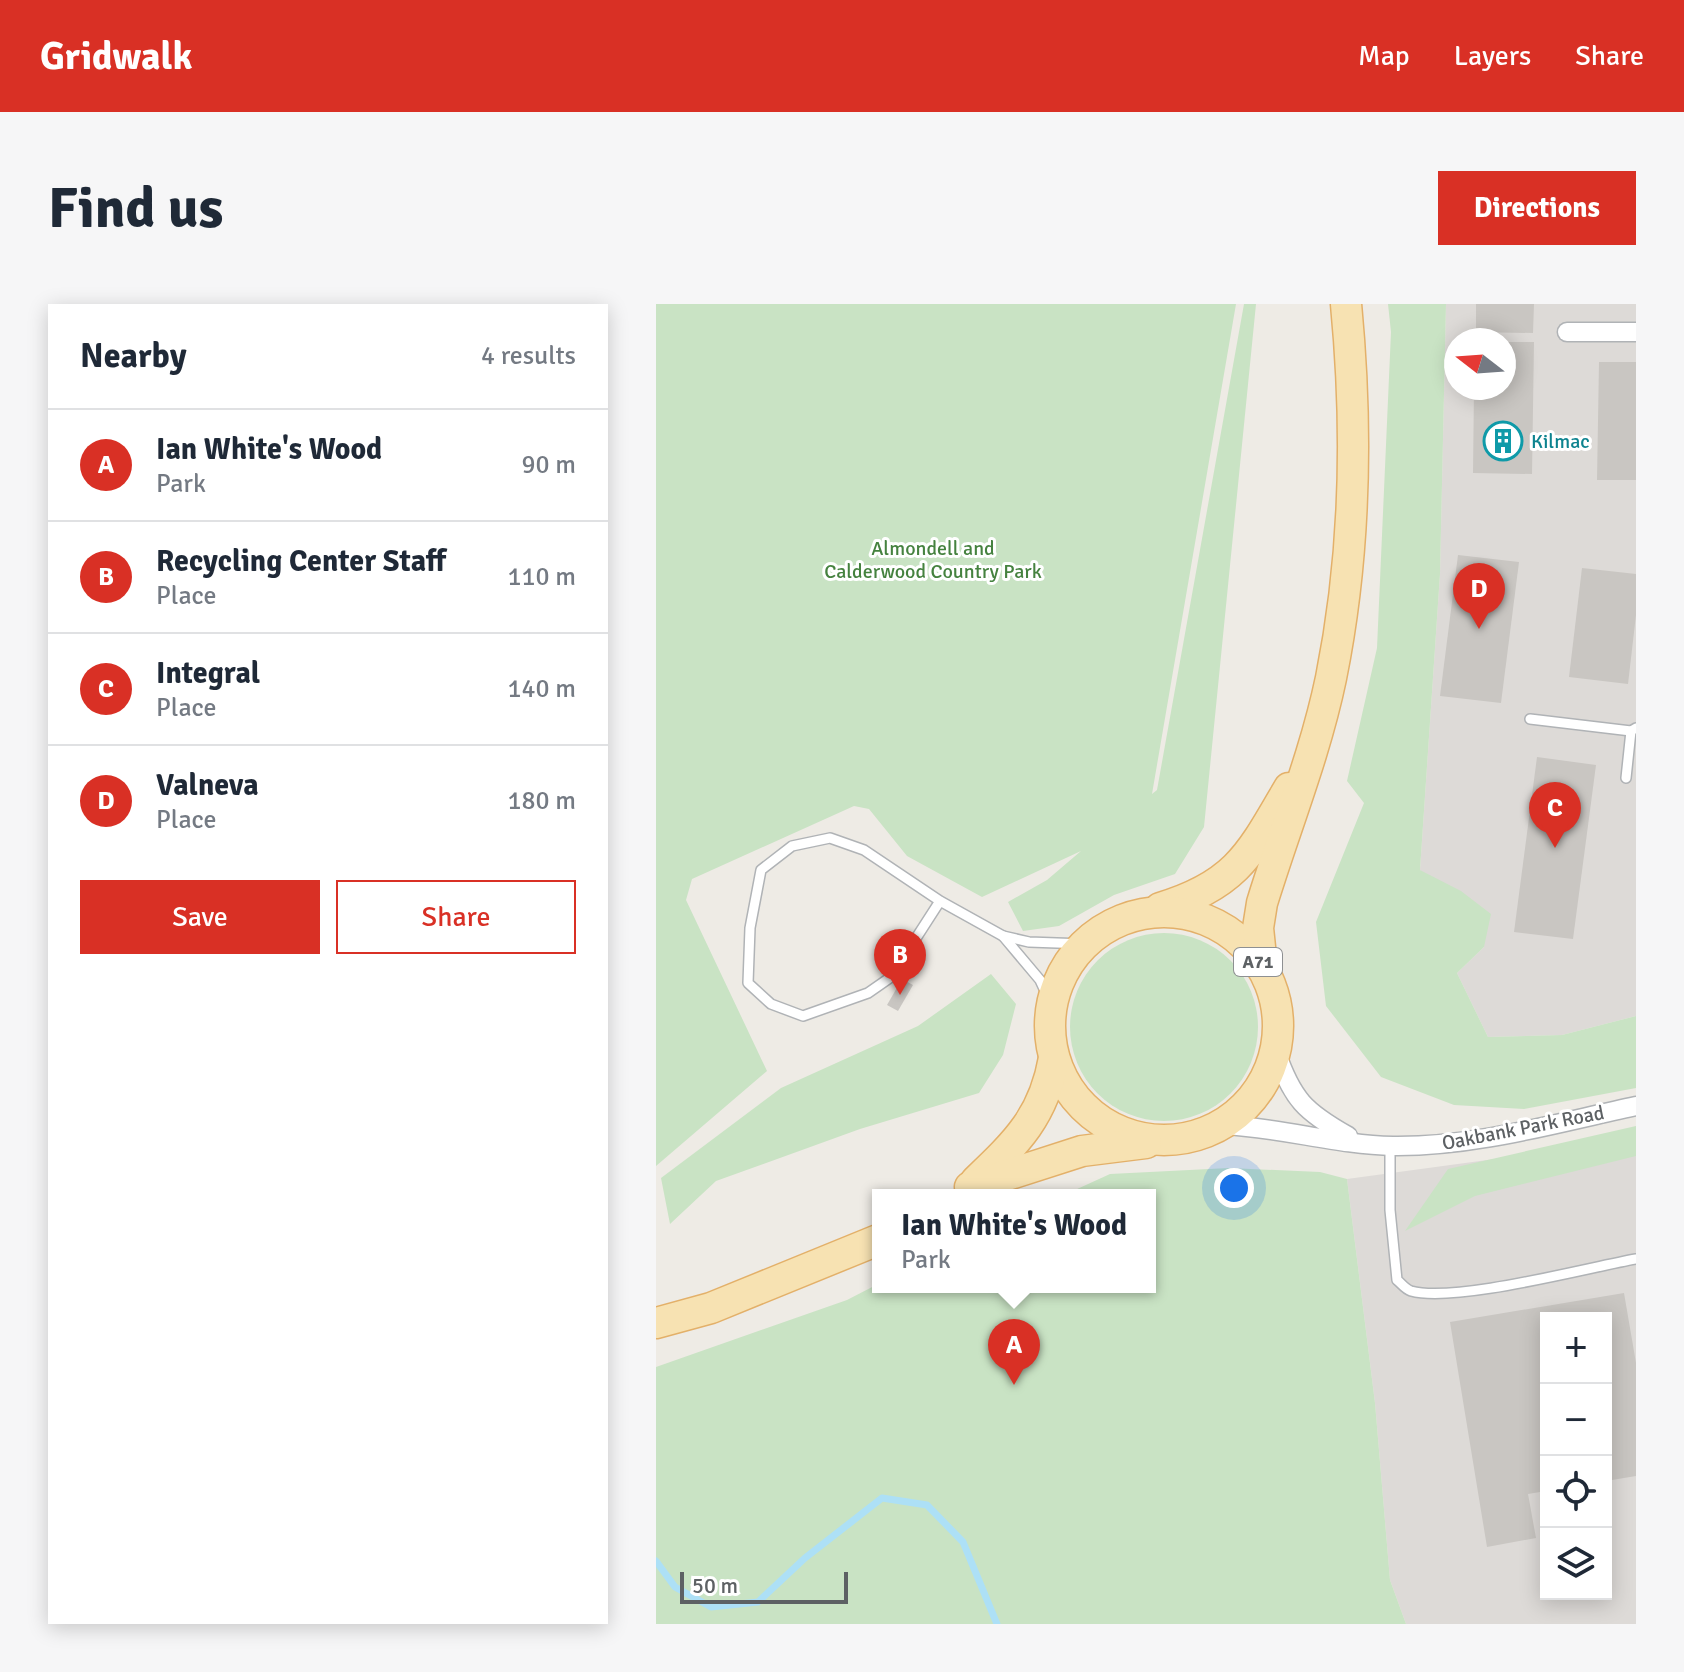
<!DOCTYPE html>
<html lang="en">
<head>
<meta charset="utf-8">
<style>
	:root { --surface:#fff; --page:#f6f6f7; --text:#1f2937; --muted:#747a83; --line:#e0e1e3; --accent:#d93025 }
	body { margin:0; font-family:Signika,sans-serif; background:var(--page); color:var(--text) }
	.controls { position:absolute; right:24px; bottom:24px; display:grid; overflow:hidden; border-radius:0px; box-shadow:0 4px 20px #0003 }
	.controls button { width:72px; height:72px; display:grid; place-items:center; padding:0; border:0; border-bottom:2px solid var(--line); background:var(--surface); color:var(--text); font:40px sans-serif }
	.compass { position:absolute; left:788px; top:24px; width:72px; height:72px; border-radius:50%; background:var(--surface); box-shadow:0 4px 20px #0003; rotate:287deg }
	.scale { position:absolute; left:24px; bottom:20px; width:168px; box-sizing:border-box; padding-left:8px; border:4px solid #5d6164; border-top:0; font-size:22px; line-height:28px; white-space:nowrap; color:#5d6164; -webkit-text-stroke:6px #fff; paint-order:stroke }
	.you { position:absolute; left:578px; top:884px; width:28px; height:28px; margin:-20px; border:6px solid #fff; border-radius:50%; background:#1a73e8; box-shadow:0 0 0 12px #1a73e833 }
	.badge { display:grid; place-items:center; width:52px; height:52px; border-radius:50%; background:var(--accent); color:#fff; font-size:26px; font-weight:700 }
	.pin { position:absolute; translate:-50% -66px; filter:drop-shadow(0 2px 4px #0008) }
	.pin::after { content:''; position:absolute; top:42px; width:28px; height:24px; background:inherit; clip-path:polygon(0 0,100% 0,50% 100%) }
	.popup { position:absolute; left:216px; top:885px; width:284px; height:104px; box-sizing:border-box; display:grid; place-content:center; border-radius:0px; background:var(--surface); filter:drop-shadow(0 2px 6px #0005); font-size:26px; white-space:nowrap; color:var(--muted) }
	.popup b { font-size:30px; color:var(--text) }
	.popup::after { content:''; position:absolute; left:50%; top:100%; margin-left:-16px; border:16px solid transparent; border-top-color:var(--surface) }
	.list { margin:0; padding:0; list-style:none }
	h2 { display:flex; justify-content:space-between; align-items:center; height:104px; margin:0; padding:0 32px; font-size:34px }
	h2 small { font-size:26px; font-weight:400; color:var(--muted) }
	.list li { display:grid; grid-template-columns:52px 1fr auto; gap:24px; align-items:center; box-sizing:border-box; height:112px; padding:0 32px; border-top:2px solid var(--line) }
	.list b { display:block; font-size:30px; white-space:nowrap }
	.list p { margin:0; font-size:26px; white-space:nowrap; color:var(--muted) }
	.list em { font-size:26px; font-style:normal; color:var(--muted) }
	.actions { display:flex; gap:16px; padding:24px 32px }
	.actions a { flex:1; padding:18px 0; border:2px solid var(--accent); border-radius:0px; text-align:center; font-size:28px; color:var(--accent) }
	.actions .main { background:var(--accent); color:#fff }
	.icon { flex:none; width:44px; height:44px; fill:none; stroke:currentColor; stroke-width:2; stroke-linecap:round; stroke-linejoin:round }
	.map { position:relative; flex:none; width:980px; height:1320px; overflow:hidden; border-radius:0px }
	header { display:flex; align-items:center; gap:48px; box-sizing:border-box; height:112px; padding:0 40px; background:var(--accent); color:#fff }
	header strong { font-size:38px }
	nav { display:flex; gap:44px; margin-inline-start:auto; font-size:28px }
	.intro { display:flex; align-items:center; justify-content:space-between; box-sizing:border-box; height:192px; padding:0 48px }
	h1 { margin:0; font-size:56px }
	.button { padding:20px 36px; border-radius:0px; background:var(--accent); color:#fff; font-size:28px; font-weight:700 }
	main { display:flex; gap:48px; padding:0 48px }
	aside { flex:1; background:var(--surface); border-radius:0px; box-shadow:0 4px 20px #0003 }
	.map>svg:first-child { display:block }
	.industrial { fill:#dddad7; fill-rule:evenodd }
	.green { fill:#c9e3c4 }
	.lines { fill:none; stroke-linecap:round; stroke-linejoin:round }
	.stream { stroke:#ade0f6; stroke-width:7 }
	.building { fill:#c9c6c2 }
	.lane-casing { stroke:#b0b3b6; stroke-width:12 }
	.street-casing { stroke:#b0b3b6; stroke-width:21 }
	.primary-casing { stroke:#e3b069; stroke-width:33 }
	.lane { stroke:#fff; stroke-width:9 }
	.street { stroke:#fff; stroke-width:18 }
	.primary { stroke:#f7e2b2; stroke-width:30 }
	.labels { text-anchor:middle; dominant-baseline:central; stroke-width:6; stroke-linejoin:round; paint-order:stroke }
	.shield { fill:#fff; stroke:#8e9092; stroke-width:2 }
	.shield-label { font-size:18px; font-weight:bold; fill:#5d6164 }
	.culture-label { font-size:20px; fill:#0d838f; stroke:#fff; text-anchor:start }
	.park-label { font-size:20px; fill:#45823f; stroke:#fff }
	.street-label { font-size:20px; fill:#5d6164; stroke:#fff }
</style>
</head>
<body>
<header>
<strong>Gridwalk</strong>
<nav><a>Map</a><a>Layers</a><a>Share</a></nav>
</header>
<div class="intro"><h1>Find us</h1><a class="button">Directions</a></div>
<main>
<aside>
<h2>Nearby<small>4 results</small></h2>
<ul class="list">
<li><span class="badge">A</span><div><b>Ian White's Wood</b><p>Park</p></div><em>90 m</em></li>
<li><span class="badge">B</span><div><b>Recycling Center Staff</b><p>Place</p></div><em>110 m</em></li>
<li><span class="badge">C</span><div><b>Integral</b><p>Place</p></div><em>140 m</em></li>
<li><span class="badge">D</span><div><b>Valneva</b><p>Place</p></div><em>180 m</em></li>
</ul>
<div class="actions"><a class="main">Save</a><a>Share</a></div>
</aside>
<div class="map">
<svg width="980" height="1320" viewBox="0 0 980 1320">
	<rect width="100%" height="100%" fill="#eeebe5"/>
	<g class="industrial">
		<path d="M790 0H980V712L906 731 832 733 801 669 828 643 764 566 784 270ZM800 36H848V84H800Z"/>
		<path d="M980 836V1320H750L734 1276 719 1099 691 875ZM890 1014H950V1290H890Z"/>
	</g>
	<g class="green">
		<path d="M0 0H580L496 490 501 486 588 0H600L548 523 519 570 458 591 403 622 367 627 352 598 391 576 425 547 326 593 251 552 213 505 198 502 36 575 30 596 111 767 0 862Z"/>
		<path d="M732 0H790L784 270 764 566 805 587 835 610 828 643 801 669 832 733 906 731 980 712V784L868 805 798 801 725 773 670 702 660 618 708 499 691 477 721 344 735 28Z"/>
		<circle cx="508" cy="723" r="94"/>
		<path d="M335 670 360 700 347 751 323 789 204 825 60 877 14 920 5 874 125 784 262 722Z"/>
		<path d="M980 822V852L819 892 749 927 792 865Z"/>
		<path d="M573 864 664 868 691 875 719 1099 734 1276 750 1320H0V1063L191 996 222 980V983H494V891H408L454 870Z"/>
	</g>
	<g class="lines">
		<path class="stream" d="M0 1257 19 1283 55 1303 102 1298 149 1254 226 1194 271 1201 307 1238 341 1320"/>
	</g>
	<g class="building">
		<path d="M820 0H878L877 29 820 28Z"/>
		<path d="M848 38H878L876 170 817 169 818 84H848Z"/>
		<path d="M943 58H980V176H941Z"/>
		<path d="M802 251 863 258 845 399 784 392Z"/>
		<path d="M926 264 980 270V311L972 380 913 373Z"/>
		<path d="M881 453 940 461 917 635 858 628Z"/>
		<path d="M246 675 257 681 242 707 231 701Z"/>
		<path d="M968 989 980 1059V1172L950 1177V1014H890V1187L872 1190 880 1234 831 1243 794 1018Z"/>
	</g>
	<g class="lines">
		<g class="lane-casing">
			<g id="lane">
				<path d="M874 415 975 427"/>
				<path d="M970 474 975 427 980 424"/>
				<path d="M284 597 235 673 212 689 147 712 115 700 92 679 94 624 105 566 136 542 174 534 208 546 284 597 347 632 384 676 396 702"/>
				<path d="M347 632 373 638 429 640"/>
				<path d="M734 842V906L741 976C746 980 749 985 755 987 799 999 930 964 980 955"/>
			</g>
		</g>
		<g class="street-casing">
			<g id="street">
				<path d="M911 28H980"/>
				<path d="M620 748C636 795 649 808 692 832"/>
				<path d="M566 821C624 823 680 841 737 842 819 843 900 819 980 802"/>
			</g>
		</g>
		<g class="primary-casing">
			<g id="primary">
				<path d="M504 604C581 581 595 549 633 484"/>
				<circle cx="508" cy="722" r="114"/>
				<path d="M606 662 602 624 606 599C629 524 659 451 675 374 700 250 702 125 690 0"/>
				<path d="M320 877C361 838 388 812 398 754"/>
				<path d="M314 883 426 847 490 839"/>
				<path d="M0 1019 55 1004 222 936"/>
			</g>
		</g>
		<use href="#lane" class="lane"/>
		<use href="#street" class="street"/>
		<use href="#primary" class="primary"/>
	</g>
	<defs>
		<g id="building-ring" transform="scale(2)"><circle r="9.5" fill="#fff" stroke="#0f9aa8" stroke-width="1.5"/><path d="M-4-6H4V6H1V3H-1V6H-4ZM-2.5-4.3h1.7v1.8h-1.7ZM.8-4.3h1.7v1.8H.8ZM-2.5-1h1.7V.8h-1.7ZM.8-1h1.7V.8H.8Z" fill="#0f9aa8"/></g>
	</defs>
	<g fill-rule="evenodd">
		<use href="#building-ring" x="847" y="137"/>
	</g>
	<g class="labels">
		<rect class="shield" x="578" y="644" width="48" height="28" rx="6"/>
		<g class="shield-label">
			<text x="602" y="658">A71</text>
		</g>
		<g class="culture-label">
			<text x="875" y="137">Kilmac</text>
		</g>
		<g class="park-label">
			<text x="277" y="244">Almondell and<tspan x="277" dy="23">Calderwood Country Park</tspan></text>
		</g>
		<g class="street-label">
			<text transform="translate(867 824) rotate(-11)">Oakbank Park Road</text>
		</g>
	</g>
</svg>
<div class="controls">
<button>+</button>
<button>−</button>
<button><svg class="icon" aria-label="locate" viewBox="0 0 24 24"><circle cx="12" cy="12" r="6"/><path d="M12 2v4M12 18v4M2 12h4M18 12h4"/></svg></button>
<button><svg class="icon" aria-label="layers" viewBox="0 0 24 24"><path d="M12 4l9 5-9 5-9-5zM3 14l9 5 9-5"/></svg></button>
</div>
<svg class="compass" viewBox="-18 -18 36 36"><path d="M0-13l5 13h-10z" fill="#e53935"/><path d="M0 13l5-13h-10z" fill="#747a83"/></svg>
<div class="scale">50 m</div>
<div class="you"></div>
<div class="pin badge" style="left:358px;top:1081px">A</div>
<div class="popup"><b>Ian White's Wood</b>Park</div>
<div class="pin badge" style="left:244px;top:691px">B</div>
<div class="pin badge" style="left:899px;top:544px">C</div>
<div class="pin badge" style="left:823px;top:325px">D</div>
</div>
</main>
</body>
</html>
